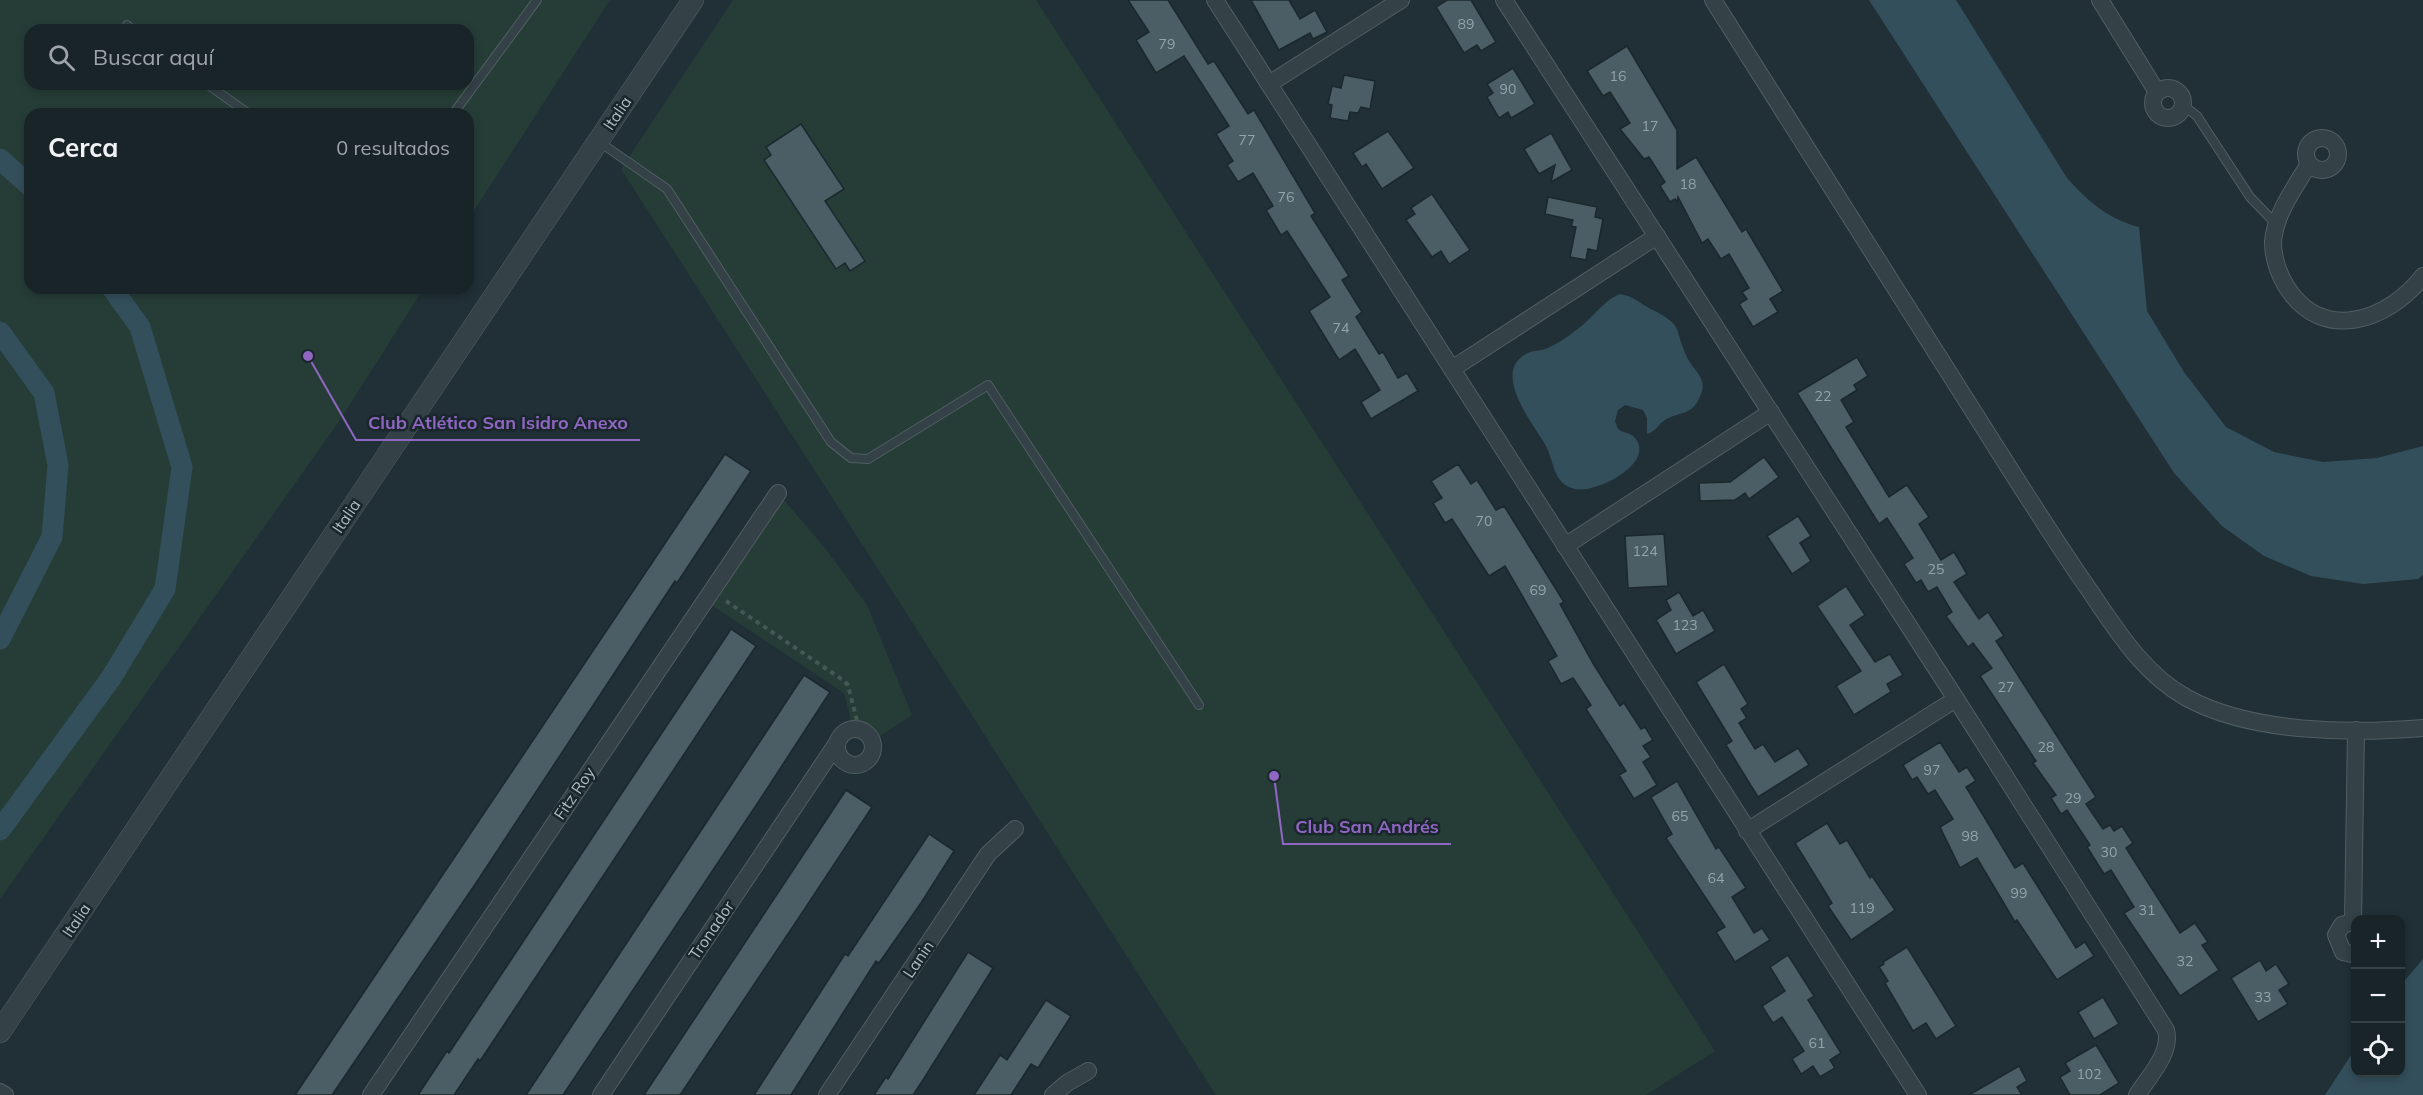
<!DOCTYPE html>
<html lang="es">
<head>
<meta charset="utf-8">
<style>
	:root { --surface:#182428; --page:#253034; --text:#f1f3f6; --muted:#9fa4a8; --line:#364145 }
	body { margin:0; font-family:Mulish,sans-serif; background:var(--page); color:var(--text) }
	.controls { position:absolute; right:18px; bottom:18px; display:grid; overflow:hidden; border-radius:12px; box-shadow:0 3px 9px #0003 }
	.controls button { width:54px; height:54px; display:grid; place-items:center; padding:0; border:0; border-bottom:2px solid var(--line); background:var(--surface); color:var(--text); font:30px sans-serif }
	.list { margin:0; padding:0; list-style:none }
	h2 { display:flex; justify-content:space-between; align-items:center; height:78px; margin:0; padding:0 24px; font-size:26px }
	h2 small { font-size:20px; font-weight:400; color:var(--muted) }
	.icon { flex:none; width:33px; height:33px; fill:none; stroke:currentColor; stroke-width:2; stroke-linecap:round; stroke-linejoin:round }
	.map { position:relative; flex:none; width:2423px; height:1095px; overflow:hidden }
	.search { position:absolute; background:var(--surface); box-shadow:0 3px 9px #0003; left:24px; top:24px; width:450px; height:66px; display:flex; align-items:center; gap:15px; box-sizing:border-box; padding:0 21px; border-radius:18px; color:var(--muted); font-size:22px }
	.panel { position:absolute; background:var(--surface); box-shadow:0 3px 9px #0003; left:24px; top:108px; width:450px; height:186px; border-radius:18px }
	.map>svg:first-child { display:block }
	.green { fill:#263d37; fill-rule:evenodd }
	.water { fill:#334f5b }
	.lines { fill:none; stroke-linecap:round; stroke-linejoin:round }
	.canal { stroke:#334f5b; stroke-width:21 }
	.building { fill:#4b5d65; stroke:#1b282d; stroke-width:1.5 }
	.service-casing { stroke:#515f64; stroke-width:10 }
	.minor-casing { stroke:#515f64; stroke-width:18 }
	.tertiary-casing { stroke:#515f64; stroke-width:22 }
	.path { stroke:#445955; stroke-width:4; stroke-dasharray:4.5 4.5; stroke-linecap:butt }
	.service { stroke:#344147; stroke-width:8 }
	.minor { stroke:#344147; stroke-width:16 }
	.tertiary { stroke:#344147; stroke-width:21 }
	.labels { text-anchor:middle; dominant-baseline:central; stroke-width:5; stroke-linejoin:round; paint-order:stroke }
	.number-label { font-size:14px; fill:#95a4ac }
	.street-label { font-size:16px; fill:#aebcc3; stroke:#19262b }
	.leader { fill:none; stroke:#8f66c1; stroke-width:2 }
	.callout-dot { fill:#8f66c1; stroke:#19262b; stroke-width:2 }
	.callout-label { font-size:18px; text-anchor:middle; font-weight:bold; fill:#8f66c1; stroke:#19262b; stroke-width:5; stroke-linejoin:round; paint-order:stroke }
</style>
</head>
<body>
<div class="map">
<svg width="2423" height="1095" viewBox="0 0 2423 1095">
	<rect width="100%" height="100%" fill="#203036"/>
	<g class="green">
		<path d="M0 0H610L468 220V114H30V288H424L338 423 0 899ZM30 30H468V84H30Z"/>
		<path d="M733 0H1036L1715 1051 1646 1095H1216L621 169Z"/>
		<path d="M778 493 825 548 867 605 912 715 872 741 865 732 853 729 844 693 704 600Z"/>
	</g>
	<g class="water">
		<path d="M1869 0H1956L2067 178C2089 202 2108 219 2139 227L2147 311 2184 372 2226 427 2274 452 2323 462 2377 458 2423 446V575L2418 579 2363 584 2311 576 2264 556 2222 526 2174 473Z"/>
		<path d="M1620 294C1633 296 1638 302 1649 308 1686 327 1672 325 1688 359 1693 369 1706 378 1702 391 1694 417 1682 410 1665 420 1658 424 1656 432 1647 434V418L1643 410 1625 405 1618 410 1615 421 1618 429C1623 433 1631 433 1634 437 1658 462 1596 494 1575 489 1552 483 1555 463 1546 446 1534 425 1491 373 1526 354 1532 350 1541 351 1548 348 1557 344 1567 337 1575 331 1592 320 1602 301 1620 294Z"/>
		<path d="M2423 959V1095H2325L2355 1049 2356 1072H2400L2401 985Z"/>
	</g>
	<g class="lines">
		<g class="canal">
			<path d="M0 159 30 186"/>
			<path d="M0 332 44 393 58 465 52 537 0 639"/>
			<path d="M0 830 111 678 165 589 182 467 140 327 112 288"/>
		</g>
	</g>
	<g class="building">
		<path d="M1128 0H1168L1208 64 1214 61 1248 114 1254 110 1315 213 1311 216 1349 276 1342 280 1362 312 1356 317 1379 354 1383 352 1398 378 1407 373 1418 391 1371 419 1361 402 1380 390 1355 349 1339 360 1309 311 1330 297 1287 231 1281 235 1266 210 1273 206 1253 173 1238 182 1227 165 1233 161 1216 134 1229 126 1184 56 1156 73 1136 40 1149 32Z"/>
		<path d="M1251 0H1289L1300 19 1315 10 1327 32 1313 39 1310 33 1279 50Z"/>
		<path d="M1447 0H1471L1496 42 1481 51 1477 45 1464 53 1436 7Z"/>
		<path d="M1627 46 1677 130V169L1696 157 1742 232 1746 229 1783 291 1770 299 1778 312 1753 327 1739 304 1747 299 1742 292 1749 288 1729 254 1721 259 1708 239 1702 243 1678 197 1677 202 1675 199 1670 202 1660 186 1665 182 1649 157 1644 159 1620 129 1630 123 1610 92 1603 96 1587 71Z"/>
		<path d="M1513 68 1535 104 1511 118 1508 112 1499 118 1487 97 1493 93 1487 84Z"/>
		<path d="M1344 75 1375 81 1370 109 1361 107 1358 113 1350 112 1348 121 1330 118 1332 105 1328 104 1332 86 1341 88Z"/>
		<path d="M801 124 844 189 825 201 865 261 850 271 845 263 836 269 764 160 771 155 766 147Z"/>
		<path d="M1388 131 1414 168 1382 189 1366 164 1362 167 1353 153Z"/>
		<path d="M1551 133 1572 170 1551 182 1555 165 1539 174 1524 149Z"/>
		<path d="M1432 194 1470 250 1449 264 1441 251 1432 257 1406 220 1415 214 1411 208Z"/>
		<path d="M1548 197 1597 207 1595 217 1603 219 1597 251 1588 249 1586 260 1570 257 1576 227 1571 226 1573 220 1545 214Z"/>
		<path d="M1857 357 1868 376 1854 385 1857 390 1841 400 1854 422 1846 427 1889 497 1907 485 1929 517 1919 524 1941 560 1954 552 1967 574 1954 582 1979 619 1988 612 2004 636 1996 641 2096 797 2086 804 2103 829 2110 825 2114 831 2122 826 2133 843 2126 848 2180 933 2195 923 2208 942 2202 945 2219 970 2180 996 2124 913 2134 907 2111 870 2104 874 2087 847 2090 845 2067 810 2061 814 2051 798 2056 795 2033 763 2036 761 1980 676 1992 668 1973 643 1968 647 1946 616 1952 612 1937 587 1928 592 1921 580 1916 583 1904 564 1913 558 1887 518 1879 524 1797 393Z"/>
		<path d="M725 454 751 471 677 583 675 581 478 880 332 1095H295Z"/>
		<path d="M1764 457 1779 477 1749 499 1745 493 1735 500 1700 501 1699 483 1730 482Z"/>
		<path d="M1458 464 1471 484 1477 480 1496 510 1504 506 1564 602 1560 604 1594 665 1620 706 1624 703 1641 729 1645 727 1653 740 1643 746 1651 757 1643 762 1657 785 1634 799 1619 775 1626 771 1586 709 1591 705 1573 678 1561 684 1548 661 1557 656 1505 566 1489 576 1452 519 1445 523 1433 503 1442 498 1431 481Z"/>
		<path d="M1798 516 1811 536 1800 543 1811 561 1792 574 1767 536Z"/>
		<path d="M1664 534 1668 586 1628 588 1625 536Z"/>
		<path d="M1846 586 1865 615 1850 625 1875 662 1890 654 1903 675 1887 684 1891 692 1854 715 1836 686 1861 671 1817 606Z"/>
		<path d="M1679 592 1693 616 1703 610 1715 631 1676 654 1656 620 1671 610 1666 600Z"/>
		<path d="M731 629 756 646 480 1061 478 1059 454 1095H418L447 1051 449 1053Z"/>
		<path d="M1724 664 1748 704 1741 709 1747 718 1739 723 1755 749 1763 744 1775 762 1798 748 1809 765 1758 797 1726 745 1732 741 1696 682Z"/>
		<path d="M804 675 830 692 757 804 563 1095H526Z"/>
		<path d="M1940 742 1959 772 1967 767 1976 781 1966 787 2015 868 2023 863 2076 948 2085 942 2094 956 2057 980 2017 920 2015 922 1977 858 1960 868 1940 827 1953 819 1935 790 1928 794 1917 777 1912 780 1903 765Z"/>
		<path d="M1677 781 1716 849 1719 847 1746 888 1732 897 1754 933 1762 928 1770 940 1735 962 1716 932 1725 927 1666 838 1672 834 1651 797Z"/>
		<path d="M846 790 872 807 798 919 680 1095H644Z"/>
		<path d="M1827 823 1840 844 1847 840 1870 878 1872 876 1895 910 1851 940 1828 906 1832 903 1795 843Z"/>
		<path d="M929 834 954 851 921 903 879 963 876 961 791 1095H754L845 954 848 956Z"/>
		<path d="M1907 947 1956 1026 1936 1039 1926 1023 1913 1031 1885 983 1888 981 1879 967 1884 964 1883 962Z"/>
		<path d="M968 952 993 968 923 1080 913 1095H874L886 1077 888 1079Z"/>
		<path d="M1788 955 1814 996 1808 1000 1841 1053 1830 1060 1835 1068 1820 1077 1813 1066 1801 1074 1792 1059 1804 1051 1782 1017 1773 1023 1762 1006 1785 991 1770 967Z"/>
		<path d="M2260 960 2266 971 2276 964 2289 984 2279 990 2288 1004 2258 1022 2231 978Z"/>
		<path d="M2103 997 2119 1024 2094 1039 2078 1012Z"/>
		<path d="M1046 1000 1071 1016 1038 1068 1031 1064 1011 1095H974L1000 1055 1007 1060Z"/>
		<path d="M2096 1045 2119 1083 2100 1095H2070L2060 1077 2070 1071 2065 1063Z"/>
		<path d="M2019 1066 2027 1081 2017 1087 2022 1095H1969Z"/>
	</g>
	<g class="lines">
		<g class="service-casing">
			<g id="service">
				<path d="M127 25 133 30"/>
				<path d="M207 84 249 114"/>
				<path d="M2183 105 2197 116 2250 197 2276 224"/>
				<path d="M453 114 537 0"/>
				<path d="M598 141 667 189 831 442 851 458 868 459 988 385 1199 705"/>
			</g>
		</g>
		<g class="minor-casing">
			<g id="minor">
				<path d="M1215 0 1918 1095"/>
				<path d="M1504 0 1956 699 2166 1030C2172 1053 2149 1076 2137 1095"/>
				<path d="M1713 0C1803 142 1892 283 1982 425 2015 477 2048 530 2083 581 2113 624 2140 672 2187 698 2251 733 2351 734 2423 728"/>
				<path d="M2100 0 2157 92"/>
				<path d="M1269 84 1401 0"/>
				<circle cx="2168" cy="103" r="15"/>
				<circle cx="2322" cy="154" r="16"/>
				<path d="M2309 164C2295 187 2275 214 2273 242 2273 257 2279 274 2286 286 2322 344 2388 321 2423 276"/>
				<path d="M1452 369 1657 236"/>
				<path d="M1565 546 1771 412"/>
				<circle cx="855" cy="747" r="18"/>
				<path d="M1747 831 1956 699"/>
				<path d="M2353 921 2356 730"/>
				<path d="M2356 921 2342 925 2336 935 2343 952 2356 955"/>
				<path d="M0 1092 5 1095"/>
				<path d="M371 1095 778 493"/>
				<path d="M601 1095 837 743"/>
				<path d="M827 1095 988 854 1015 829"/>
				<path d="M1053 1095 1067 1083 1088 1071"/>
			</g>
		</g>
		<g class="tertiary-casing">
			<path id="tertiary" d="M0 1032 693 0"/>
		</g>
		<path class="path" d="M726 601 843 680 848 685 859 729"/>
		<use href="#service" class="service"/>
		<use href="#minor" class="minor"/>
		<use href="#tertiary" class="tertiary"/>
	</g>
	<g class="labels">
		<g class="number-label">
			<text x="1466" y="24">89</text>
			<text x="1167" y="44">79</text>
			<text x="1618" y="76">16</text>
			<text x="1508" y="89">90</text>
			<text x="1650" y="126">17</text>
			<text x="1247" y="140">77</text>
			<text x="1688" y="184">18</text>
			<text x="1286" y="197">76</text>
			<text x="1341" y="328">74</text>
			<text x="1823" y="396">22</text>
			<text x="1484" y="521">70</text>
			<text x="1645" y="551">124</text>
			<text x="1936" y="569">25</text>
			<text x="1538" y="590">69</text>
			<text x="1685" y="625">123</text>
			<text x="2006" y="687">27</text>
			<text x="2046" y="747">28</text>
			<text x="1932" y="770">97</text>
			<text x="2073" y="798">29</text>
			<text x="1680" y="816">65</text>
			<text x="1970" y="836">98</text>
			<text x="2109" y="852">30</text>
			<text x="1716" y="878">64</text>
			<text x="2019" y="893">99</text>
			<text x="1862" y="908">119</text>
			<text x="2147" y="910">31</text>
			<text x="2185" y="961">32</text>
			<text x="2263" y="997">33</text>
			<text x="1817" y="1043">61</text>
			<text x="2089" y="1074">102</text>
		</g>
		<g class="street-label">
			<text transform="translate(617 113) rotate(-56)">Italia</text>
			<text transform="translate(346 516) rotate(-56)">Italia</text>
			<text transform="translate(574 793) rotate(-56)">Fitz Roy</text>
			<text transform="translate(76 920) rotate(-56)">Italia</text>
			<text transform="translate(711 930) rotate(-56)">Tronador</text>
			<text transform="translate(918 959) rotate(-56)">Lanin</text>
		</g>
	</g>
	<path class="leader" d="M308 356L356 440H640M1274 776L1283 844H1451"/>
	<g class="callout-dot">
		<circle cx="308" cy="356" r="6"/>
		<circle cx="1274" cy="776" r="6"/>
	</g>
	<g class="callout-label">
		<text x="498" y="429">Club Atlético San Isidro Anexo</text>
		<text x="1367" y="833">Club San Andrés</text>
	</g>
</svg>
<div class="controls">
<button>+</button>
<button>−</button>
<button><svg class="icon" aria-label="locate" viewBox="0 0 24 24"><circle cx="12" cy="12" r="6"/><path d="M12 2v4M12 18v4M2 12h4M18 12h4"/></svg></button>
</div>
<div class="search"><svg class="icon" aria-label="search" viewBox="0 0 24 24"><circle cx="10" cy="10" r="6"/><path d="M15 15l6 6"/></svg>Buscar aquí</div>
<section class="panel">
<h2>Cerca<small>0 resultados</small></h2>
<ul class="list">
</ul>
</section>
</div>
</body>
</html>
